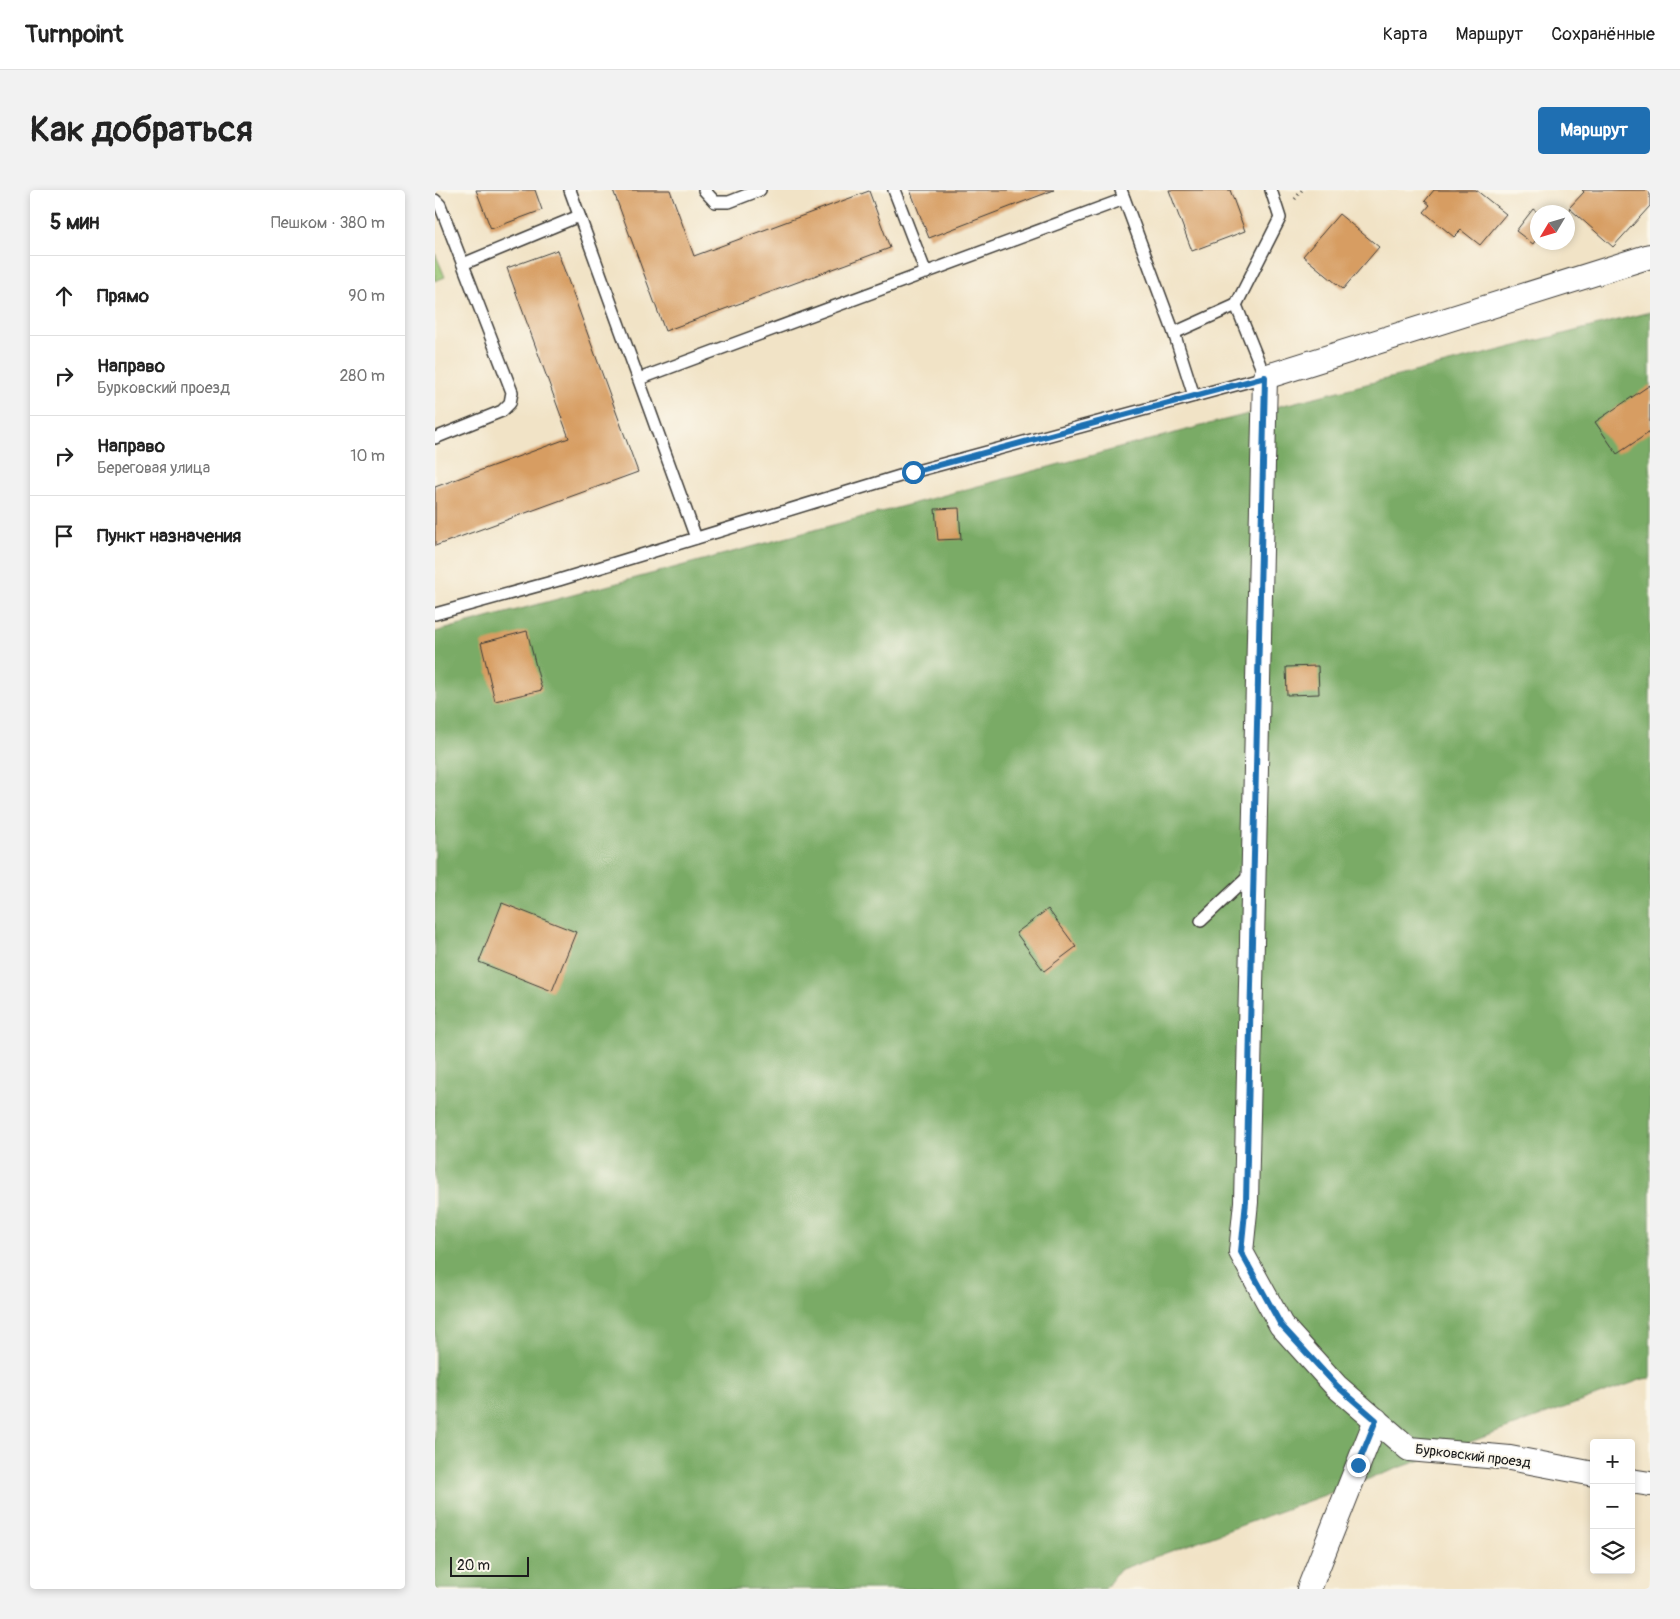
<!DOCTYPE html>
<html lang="ru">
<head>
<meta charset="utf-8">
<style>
	:root { --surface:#fff; --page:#f2f2f2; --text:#222; --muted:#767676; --line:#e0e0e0; --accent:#1f6fb2 }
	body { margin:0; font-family:Pangolin,sans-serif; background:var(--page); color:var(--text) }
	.controls { position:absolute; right:15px; bottom:15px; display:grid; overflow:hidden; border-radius:5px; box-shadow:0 2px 8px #0003 }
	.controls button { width:45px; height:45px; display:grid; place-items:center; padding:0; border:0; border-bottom:1px solid var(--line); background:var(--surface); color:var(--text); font:25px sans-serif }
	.compass { position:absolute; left:1095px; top:15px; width:45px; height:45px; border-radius:50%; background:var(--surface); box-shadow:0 2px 8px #0003; rotate:232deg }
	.scale { position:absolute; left:15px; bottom:12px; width:79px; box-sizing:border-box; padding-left:5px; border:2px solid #1c1c1c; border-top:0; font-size:14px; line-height:18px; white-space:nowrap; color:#1c1c1c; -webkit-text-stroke:4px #fbf7ec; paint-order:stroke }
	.stop { position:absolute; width:15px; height:15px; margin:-11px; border:4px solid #1f6fb2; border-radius:50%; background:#fff }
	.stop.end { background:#1f6fb2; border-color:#fff; box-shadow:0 1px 5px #0008 }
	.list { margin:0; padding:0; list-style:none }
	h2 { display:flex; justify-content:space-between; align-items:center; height:65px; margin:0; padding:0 20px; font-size:21px }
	h2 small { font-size:16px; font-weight:400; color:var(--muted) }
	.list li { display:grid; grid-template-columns:32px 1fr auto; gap:15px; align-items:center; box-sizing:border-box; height:80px; padding:0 20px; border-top:1px solid var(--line) }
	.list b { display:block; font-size:19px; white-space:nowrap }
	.list p { margin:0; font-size:16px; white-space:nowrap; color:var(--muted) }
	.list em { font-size:16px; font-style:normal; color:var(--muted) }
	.icon { flex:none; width:28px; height:28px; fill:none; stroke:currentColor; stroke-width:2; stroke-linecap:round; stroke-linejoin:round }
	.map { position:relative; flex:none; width:1215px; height:1399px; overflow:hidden; border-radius:5px }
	header { display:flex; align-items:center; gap:30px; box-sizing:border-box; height:70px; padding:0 25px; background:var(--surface); border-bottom:1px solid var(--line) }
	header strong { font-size:24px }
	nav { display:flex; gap:28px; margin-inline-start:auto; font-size:18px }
	.intro { display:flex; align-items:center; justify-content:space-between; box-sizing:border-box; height:120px; padding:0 30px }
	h1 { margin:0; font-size:35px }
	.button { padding:12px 22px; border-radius:5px; background:var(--accent); color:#fff; font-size:18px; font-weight:700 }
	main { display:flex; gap:30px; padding:0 30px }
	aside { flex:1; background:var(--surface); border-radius:5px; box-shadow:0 2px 8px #0003 }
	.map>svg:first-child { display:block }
	.green { fill:#99c674; stroke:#5a7148 }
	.forest { fill:#7aab66; stroke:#4b6441 }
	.building { fill:#d79d62 }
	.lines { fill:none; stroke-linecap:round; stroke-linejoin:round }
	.lane-casing { stroke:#3c3a36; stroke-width:14 }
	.street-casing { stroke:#3c3a36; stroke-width:26 }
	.path { stroke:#3c3a36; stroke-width:3; stroke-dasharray:1 4; stroke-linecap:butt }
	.lane { stroke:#fff; stroke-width:11 }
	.street { stroke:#fff; stroke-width:24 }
	.route { stroke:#1f6fb2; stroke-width:6 }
	.labels { text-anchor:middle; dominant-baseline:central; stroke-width:4; stroke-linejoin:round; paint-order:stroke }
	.street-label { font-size:14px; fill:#1c1c1c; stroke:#fbf7ec }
</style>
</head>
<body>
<header>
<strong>Turnpoint</strong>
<nav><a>Карта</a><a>Маршрут</a><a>Сохранённые</a></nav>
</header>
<div class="intro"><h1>Как добраться</h1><a class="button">Маршрут</a></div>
<main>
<aside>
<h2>5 мин<small>Пешком · 380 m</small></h2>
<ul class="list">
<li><svg class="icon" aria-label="ahead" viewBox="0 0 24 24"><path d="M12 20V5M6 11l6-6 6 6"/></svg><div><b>Прямо</b></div><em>90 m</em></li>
<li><svg class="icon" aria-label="right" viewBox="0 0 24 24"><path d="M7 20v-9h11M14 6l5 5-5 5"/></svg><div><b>Направо</b><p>Бурковский проезд</p></div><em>280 m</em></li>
<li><svg class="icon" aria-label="right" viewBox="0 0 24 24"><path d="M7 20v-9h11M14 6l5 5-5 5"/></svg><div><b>Направо</b><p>Береговая улица</p></div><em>10 m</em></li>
<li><svg class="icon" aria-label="arrive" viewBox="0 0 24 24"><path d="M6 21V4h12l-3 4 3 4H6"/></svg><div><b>Пункт назначения</b></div></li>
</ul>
</aside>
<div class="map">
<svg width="1215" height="1399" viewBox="0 0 1215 1399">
	<rect width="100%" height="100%" fill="#fbf7ec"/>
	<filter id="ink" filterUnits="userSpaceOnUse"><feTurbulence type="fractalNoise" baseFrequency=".02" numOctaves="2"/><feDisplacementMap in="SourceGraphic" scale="10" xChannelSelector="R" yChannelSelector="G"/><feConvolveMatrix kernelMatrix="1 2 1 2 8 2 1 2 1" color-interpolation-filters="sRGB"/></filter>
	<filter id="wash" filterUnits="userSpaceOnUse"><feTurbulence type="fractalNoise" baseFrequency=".0096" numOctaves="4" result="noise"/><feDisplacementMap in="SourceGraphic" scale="20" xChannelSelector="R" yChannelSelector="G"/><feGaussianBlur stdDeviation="1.12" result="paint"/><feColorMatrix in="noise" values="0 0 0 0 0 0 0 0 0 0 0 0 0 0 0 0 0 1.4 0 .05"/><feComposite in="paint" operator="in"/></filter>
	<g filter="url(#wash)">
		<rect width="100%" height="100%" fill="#f1e3c6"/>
		<path class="green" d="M0 63 10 87 0 91Z"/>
		<path class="forest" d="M1215 122V1188L1208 1189 684 1380 670 1399H0V442L770 235Z"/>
		<g id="blocks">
			<g class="building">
				<path d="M41 0H100L107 20 56 39Z"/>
				<path d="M178 0H235L259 66 434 1 455 58 230 141Z"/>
				<path d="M475 0H619L494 48Z"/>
				<path d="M734 0H795L810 41 757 61Z"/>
				<path d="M999 0H1041L1071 24 1045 55 1026 40 1019 47 989 22 995 15 990 11Z"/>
				<path d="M1147 0H1215V16L1178 57 1134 18 1149 2Z"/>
				<path d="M1098 19 1102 22V48L1098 54 1081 41Z"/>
				<path d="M904 24 944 57 908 99 868 66Z"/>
				<path d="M122 60 203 282 0 356V297L134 248 72 78Z"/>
				<path d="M1215 195V242L1182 264 1160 232Z"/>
				<path d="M524 318 526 349 503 350 500 319Z"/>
				<path d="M92 441 107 500 60 511 46 453Z"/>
				<path d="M883 476 884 504 852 505 851 477Z"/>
				<path d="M67 713 141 742 117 801 44 772Z"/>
				<path d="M613 719 641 757 609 781 581 743Z"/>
			</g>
		</g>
	</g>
	<g filter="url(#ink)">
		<use href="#blocks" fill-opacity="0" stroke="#3c3a36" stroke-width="1"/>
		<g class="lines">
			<g class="lane-casing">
				<g id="lane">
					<path d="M135 0 261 348"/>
					<path d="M269 0 280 12H294L325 0"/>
					<path d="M459 0 491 83"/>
					<path d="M686 0 739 143 759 206"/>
					<path d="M0 10 5 15 77 202 75 213 67 221 0 248"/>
					<path d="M28 74 144 26"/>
					<path d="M801 115 845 28 836 0"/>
					<path d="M204 189 689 9"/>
					<path d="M0 424 124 390 478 282 830 187 801 115 739 143"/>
					<path d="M766 731 816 684"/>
				</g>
			</g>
			<g class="street-casing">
				<g id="street">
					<path d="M1159 1284 1075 1268 974 1259 901 1196 846 1135 806 1062 811 1012 830 187 1215 66"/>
					<path d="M1196 1291 1215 1294"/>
					<path d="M874 1399 941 1230"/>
				</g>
			</g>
			<path class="path" d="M860 9 867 0"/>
			<use href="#lane" class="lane"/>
			<use href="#street" class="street"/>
		</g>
	</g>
	<g class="lines" filter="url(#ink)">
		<path class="route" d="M478 282 830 187 811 1012 806 1062 846 1135 902 1196 941 1230 923 1275"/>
	</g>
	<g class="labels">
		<g class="street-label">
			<text transform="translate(1038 1266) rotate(7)">Бурковский проезд</text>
		</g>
	</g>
</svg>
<div class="controls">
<button>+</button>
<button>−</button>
<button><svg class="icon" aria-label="layers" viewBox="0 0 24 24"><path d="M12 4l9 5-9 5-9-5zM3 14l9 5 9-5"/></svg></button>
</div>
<svg class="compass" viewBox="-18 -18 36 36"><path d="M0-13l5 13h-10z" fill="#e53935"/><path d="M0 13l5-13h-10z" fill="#767676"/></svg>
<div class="scale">20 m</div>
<div class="stop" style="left:478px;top:282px"></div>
<div class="stop end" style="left:923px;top:1275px"></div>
</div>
</main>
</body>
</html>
